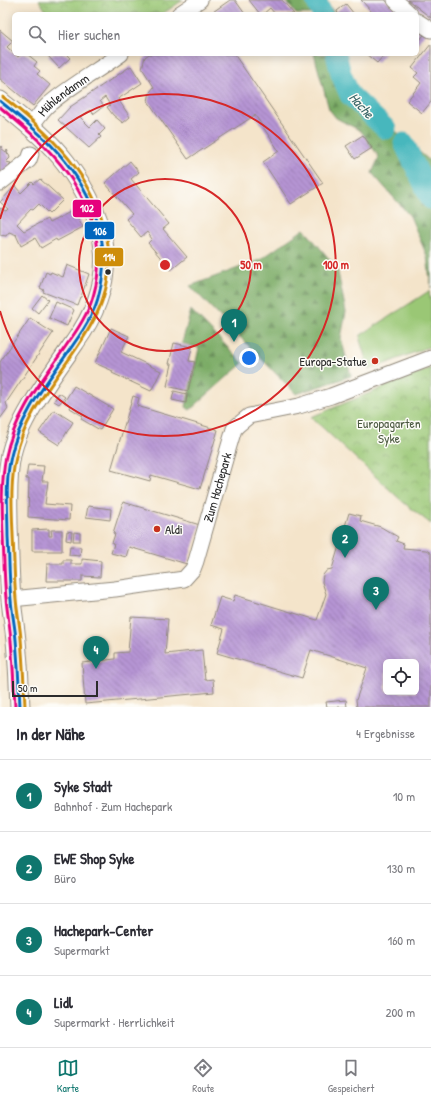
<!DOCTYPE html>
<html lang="de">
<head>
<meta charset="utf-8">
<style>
	:root { --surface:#fff; --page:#f7f7f7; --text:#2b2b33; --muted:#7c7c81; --line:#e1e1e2; --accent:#0f766e }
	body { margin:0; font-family:"Patrick Hand",sans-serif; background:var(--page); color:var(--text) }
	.controls { position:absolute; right:12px; bottom:12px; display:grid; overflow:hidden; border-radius:6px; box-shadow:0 2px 10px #0003 }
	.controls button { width:36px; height:36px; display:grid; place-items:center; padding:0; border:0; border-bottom:1px solid var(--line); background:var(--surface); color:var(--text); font:20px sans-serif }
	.scale { position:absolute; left:12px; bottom:10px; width:86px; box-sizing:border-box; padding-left:4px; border:2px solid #2b2b2b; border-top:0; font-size:11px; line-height:14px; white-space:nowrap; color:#2b2b2b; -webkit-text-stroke:3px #fdfcf7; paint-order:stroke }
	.you { position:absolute; left:249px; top:358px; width:14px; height:14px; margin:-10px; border:3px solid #fff; border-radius:50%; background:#1a73e8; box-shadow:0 0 0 6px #1a73e833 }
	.badge { display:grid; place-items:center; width:26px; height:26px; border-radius:50%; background:var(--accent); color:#fff; font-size:13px; font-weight:700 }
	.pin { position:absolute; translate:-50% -33px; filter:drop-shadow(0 1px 2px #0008) }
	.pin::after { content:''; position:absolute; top:21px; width:14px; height:12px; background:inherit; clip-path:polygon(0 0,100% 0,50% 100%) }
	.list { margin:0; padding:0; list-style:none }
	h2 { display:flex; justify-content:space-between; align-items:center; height:52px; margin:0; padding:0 16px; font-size:17px }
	h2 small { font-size:13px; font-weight:400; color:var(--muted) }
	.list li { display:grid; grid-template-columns:26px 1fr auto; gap:12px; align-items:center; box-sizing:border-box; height:72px; padding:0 16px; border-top:1px solid var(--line) }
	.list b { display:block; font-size:15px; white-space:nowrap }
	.list p { margin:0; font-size:13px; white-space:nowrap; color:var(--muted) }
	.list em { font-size:13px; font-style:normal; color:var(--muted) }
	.icon { flex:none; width:22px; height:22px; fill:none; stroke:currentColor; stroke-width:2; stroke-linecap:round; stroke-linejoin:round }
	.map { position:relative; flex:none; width:431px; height:707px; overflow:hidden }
	.search { position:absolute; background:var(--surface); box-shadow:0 2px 10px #0003; left:12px; right:12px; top:12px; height:44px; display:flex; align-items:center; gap:10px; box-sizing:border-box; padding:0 14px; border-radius:6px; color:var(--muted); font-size:15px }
	.sheet { height:340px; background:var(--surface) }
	nav { display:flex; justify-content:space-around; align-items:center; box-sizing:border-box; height:56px; border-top:1px solid var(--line); background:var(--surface); font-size:11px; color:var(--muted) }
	nav a { display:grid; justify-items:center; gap:2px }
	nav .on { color:var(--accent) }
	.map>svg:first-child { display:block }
	.grass { fill:#9ac775; stroke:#627950 }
	.forest { fill:url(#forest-firs); stroke:#536c48 }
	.park { fill:url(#park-crowns); stroke:#627950 }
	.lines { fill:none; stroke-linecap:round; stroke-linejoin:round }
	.river { stroke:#47b7bd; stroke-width:21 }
	.building { fill:url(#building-back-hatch); fill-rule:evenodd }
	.minor-casing { stroke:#90887a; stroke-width:17 }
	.major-casing { stroke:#90887a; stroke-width:21 }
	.minor { stroke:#fff; stroke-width:15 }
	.major { stroke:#fff; stroke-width:19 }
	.bus-1-casing { stroke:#fdfcf7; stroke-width:6 }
	.bus-2-casing { stroke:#fdfcf7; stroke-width:6 }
	.bus-3-casing { stroke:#fdfcf7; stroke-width:6 }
	.bus-1 { stroke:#0065bd; stroke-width:3 }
	.bus-2 { stroke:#e5007d; stroke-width:3 }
	.bus-3 { stroke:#ce8d09; stroke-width:3 }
	.ring { fill:none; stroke:#d62828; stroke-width:2 }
	.bus-dot { fill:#2b2b2b; stroke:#fdfcf7; stroke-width:1.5 }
	.poi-dot { fill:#c8321e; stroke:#fdfcf7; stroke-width:1.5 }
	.labels { text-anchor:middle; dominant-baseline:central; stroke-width:3; stroke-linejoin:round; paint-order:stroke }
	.street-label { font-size:13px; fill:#2b2b2b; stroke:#fdfcf7 }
	.poi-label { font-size:13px; fill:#2b2b2b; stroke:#fdfcf7; text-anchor:end }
	.park-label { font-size:13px; fill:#4c5a41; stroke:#fdfcf7 }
	.water-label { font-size:14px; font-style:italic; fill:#366365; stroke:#fdfcf7 }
	.centre { fill:#d62828; stroke:#fdfcf7; stroke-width:2 }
	.ring-label { font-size:12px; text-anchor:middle; font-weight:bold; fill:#d62828; stroke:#fdfcf7; stroke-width:3; stroke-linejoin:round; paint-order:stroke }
	.line-badge { stroke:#fdfcf7; stroke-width:1.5 }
	.badge-label { font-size:11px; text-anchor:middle; font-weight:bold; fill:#fff }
</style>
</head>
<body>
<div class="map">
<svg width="431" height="707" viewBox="0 0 431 707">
	<defs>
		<pattern id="forest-firs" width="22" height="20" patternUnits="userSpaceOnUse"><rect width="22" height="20" fill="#7bac66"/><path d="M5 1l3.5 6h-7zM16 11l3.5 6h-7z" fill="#658c54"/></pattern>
		<pattern id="park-crowns" width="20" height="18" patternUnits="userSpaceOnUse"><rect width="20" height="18" fill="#9ac775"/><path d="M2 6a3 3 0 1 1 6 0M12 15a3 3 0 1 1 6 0" fill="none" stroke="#7ea260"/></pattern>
		<pattern id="building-back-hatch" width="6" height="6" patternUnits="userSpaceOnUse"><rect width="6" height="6" fill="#b694d4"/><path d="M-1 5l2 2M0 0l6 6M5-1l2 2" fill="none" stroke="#9479ac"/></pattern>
	</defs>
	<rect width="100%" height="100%" fill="#fdfcf7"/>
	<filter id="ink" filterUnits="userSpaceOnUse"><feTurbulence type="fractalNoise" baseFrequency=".025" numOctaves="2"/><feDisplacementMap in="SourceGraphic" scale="8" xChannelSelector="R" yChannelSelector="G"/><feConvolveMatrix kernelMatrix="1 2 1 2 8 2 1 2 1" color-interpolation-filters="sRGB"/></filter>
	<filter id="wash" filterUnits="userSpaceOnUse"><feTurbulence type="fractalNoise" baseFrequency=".012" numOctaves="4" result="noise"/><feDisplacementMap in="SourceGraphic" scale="16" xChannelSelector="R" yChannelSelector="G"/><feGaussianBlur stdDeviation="0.9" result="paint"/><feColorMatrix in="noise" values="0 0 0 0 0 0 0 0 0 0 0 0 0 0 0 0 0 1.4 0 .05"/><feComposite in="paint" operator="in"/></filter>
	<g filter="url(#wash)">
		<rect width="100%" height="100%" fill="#f4e4ca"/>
		<path class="grass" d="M429 291 431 304V346L369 370 360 340 361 335Z"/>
		<g class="forest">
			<path d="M285 0H325L335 14H296Z"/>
			<path d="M314 54H339L352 93 431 162V288L427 256 410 216 372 173 379 157 361 131 336 118 329 109Z"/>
			<path d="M304 229 337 268 346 312 341 338 351 376 296 394 190 286 260 260Z"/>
			<path d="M191 310 243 363 190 410 186 407 199 348 182 343Z"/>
		</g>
		<g class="park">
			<path d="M39 0H183L162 14H48Z"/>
			<path d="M431 368V524L403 502 311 417Z"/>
		</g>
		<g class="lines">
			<g class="river">
				<path d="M316 0 322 14"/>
				<path d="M336 54 341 74 350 95 386 129"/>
				<path d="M404 143 431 199"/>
			</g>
		</g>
		<g id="blocks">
			<g class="building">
				<path d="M230 0H235L245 14H210Z"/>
				<path d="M249 0H282L294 14H275L270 8 263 14H260Z"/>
				<path d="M361 0H385L403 14H369L372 12Z"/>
				<path d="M408 0H431V18Z"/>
				<path d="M346 4 354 14H338L337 11Z"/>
				<path d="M417 25 426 32 417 44Z"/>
				<path d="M0 30 13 41 7 47 18 57 21 54H27L37 62 34 66 40 71 37 74 50 85 33 106 0 79Z"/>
				<path d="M431 44V102L422 113 407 101 421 83 414 77 418 73 412 68Z"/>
				<path d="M50 54H66L70 58 59 68 48 56Z"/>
				<path d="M149 54H170L171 56 174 54H234L323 183 291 204 263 162 279 151 255 115 188 159 148 101 150 92 154 87 142 68 145 57Z"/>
				<path d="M366 54H385L377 63Z"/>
				<path d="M131 66 142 83 118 99 130 117 123 123 113 115 107 107 110 105 105 97 100 101 104 106 93 114 91 110 80 117 90 127 97 120 105 129 99 135 101 137 89 148 58 120 70 107Z"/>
				<path d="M363 135 372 148 355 159 346 146Z"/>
				<path d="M1 146 3 147 1 148 6 152 7 150 8 151 7 153 9 155 10 158 6 162 11 163 9 165 11 166 2 174 0 170V147Z"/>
				<path d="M130 161 139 172 131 179 169 224 163 229 187 257 171 270 148 243 152 239 147 232 141 237 126 219 132 214 105 183Z"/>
				<path d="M40 179 63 200 49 214 39 204 33 210 31 209 17 224 24 231 47 219 49 223 74 210 83 227 57 241 56 239 41 248 35 238 21 246 16 235H17L9 232 6 236 0 235V208L6 211 8 209 0 202 15 186 21 193 32 182 34 184Z"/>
				<path d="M67 265 89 274 81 297H80L77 305 43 292 44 290 40 288 46 272 50 274 51 272 63 277Z"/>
				<path d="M42 295 48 300 38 313 32 308Z"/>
				<path d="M56 302 74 310 67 326 49 318Z"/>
				<path d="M30 318 53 333 6 403 8 408 0 419V362Z"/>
				<path d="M111 328 129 336 121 352 161 371 151 391 112 373 113 371 95 363Z"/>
				<path d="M174 343 192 347 189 361 195 362 188 391 167 386 172 364H169Z"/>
				<path d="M74 386 113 409 100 430 81 419 83 416 70 408 71 406 64 402Z"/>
				<path d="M174 391 187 394 186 403 172 400Z"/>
				<path d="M59 393 65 397 59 404 54 401Z"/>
				<path d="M133 396 139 398 137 406 218 430 200 489 151 475 150 481 111 470Z"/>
				<path d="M54 410 73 422 59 445 39 432Z"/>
				<path d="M28 465 44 466 42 481H48L45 504 70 506 69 520 28 517 29 479H26Z"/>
				<path d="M123 502 200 525 187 564 129 547 126 557 111 553 114 544 112 543 115 534 113 533Z"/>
				<path d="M88 506 111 509 110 520 86 517Z"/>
				<path d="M349 513 361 516 360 521 381 527 398 537 396 541 404 544 403 548 426 550 431 553V707H357L356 700 367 668 311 650 302 678 217 653 224 629 211 625 220 597 233 601 235 595 317 620 326 594 322 582 323 575 327 570 332 569ZM386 662H416V692H386Z"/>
				<path d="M49 529V536H52L51 530H62V551H32V530Z"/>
				<path d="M67 531 72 532 71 541 66 540Z"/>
				<path d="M74 532 80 533V541H73Z"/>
				<path d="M70 546 81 547 80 556 69 555Z"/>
				<path d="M82 559 101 561 100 577 82 576V581H46L47 564H63V560H71V564H82Z"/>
				<path d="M131 617 168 619 165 654 202 650 205 680 213 679 214 692 85 704 82 663 115 659V653L128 652Z"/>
				<path d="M346 700 347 707H327L326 702Z"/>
			</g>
		</g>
	</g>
	<g filter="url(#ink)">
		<use href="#blocks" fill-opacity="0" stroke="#90887a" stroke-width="1"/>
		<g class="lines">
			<g class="minor-casing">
				<g id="minor">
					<path d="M395 0 410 14"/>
					<path d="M179 14 200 0"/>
					<path d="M417 21 431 30"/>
					<path id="s1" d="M30 126C37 120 41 111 48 105 70 86 97 71 121 54"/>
					<path d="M0 183 29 160 31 154"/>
					<path id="s2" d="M11 599 115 589 184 579 193 569 196 561 226 456 234 429 238 425 249 416 299 406 331 396 431 358"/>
				</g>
			</g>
			<g class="major-casing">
				<path id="major" d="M0 101C23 120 48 139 66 163 111 223 120 279 75 342 54 373 18 419 11 455 6 479 8 502 8 526 9 550 9 575 11 600 13 618 16 635 17 653 19 671 19 689 20 707"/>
			</g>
			<use href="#minor" class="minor"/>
			<use href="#major" class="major"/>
			<g class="bus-1-casing">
				<path id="bus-1" d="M0 101C17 115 35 129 51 145 89 185 114 239 99 294 95 312 85 328 75 342 51 378 20 413 11 456 5 482 8 510 8 536 9 557 9 579 11 600 12 613 15 627 16 640 18 662 19 685 20 707"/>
			</g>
			<g class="bus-2-casing">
				<path id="bus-2" d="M0 107C16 121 33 134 47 149 84 187 109 241 94 293 90 310 80 326 70 340 46 376 15 412 6 456 1 481 2 509 3 535 4 556 4 577 6 598 7 612 10 626 11 641 13 663 14 685 15 707"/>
			</g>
			<g class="bus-3-casing">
				<path id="bus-3" d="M3 97C21 111 38 125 54 142 93 182 122 242 103 298 98 315 88 331 78 346 55 381 24 415 16 457 10 482 12 509 13 535 14 556 14 578 16 599 17 612 20 626 21 639 23 662 24 684 25 707"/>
			</g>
			<use href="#bus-1" class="bus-1"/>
			<use href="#bus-2" class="bus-2"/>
			<use href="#bus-3" class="bus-3"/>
		</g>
	</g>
	<g class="ring">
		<circle cx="165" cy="265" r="86"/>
		<path d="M0 219A171 171 0 1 1 0 311"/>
	</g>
	<circle class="bus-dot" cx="108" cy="272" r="3.5"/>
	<g class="poi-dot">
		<circle cx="375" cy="361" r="4"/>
		<circle cx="157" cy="529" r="4"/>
	</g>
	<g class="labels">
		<g class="street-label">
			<text stroke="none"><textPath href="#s1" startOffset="46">Mühlendamm</textPath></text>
			<text stroke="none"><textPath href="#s2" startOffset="273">Zum Hachepark</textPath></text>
		</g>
		<g class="poi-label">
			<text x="367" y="361">Europa-Statue</text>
			<text x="165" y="529" text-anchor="start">Aldi</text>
		</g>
		<g class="park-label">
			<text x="389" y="423">Europagarten<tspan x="389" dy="15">Syke</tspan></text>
		</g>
		<g class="water-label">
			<text transform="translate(362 105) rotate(48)">Hache</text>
		</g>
	</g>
	<circle cx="165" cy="265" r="6" class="centre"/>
	<g class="ring-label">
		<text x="251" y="269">50 m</text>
		<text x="336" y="269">100 m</text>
	</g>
	<g class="line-badge">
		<rect x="72" y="199" width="30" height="19" rx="4" fill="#e5007d"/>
		<rect x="84" y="221" width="31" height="19" rx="4" fill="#0065bd"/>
		<rect x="94" y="247" width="30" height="20" rx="4" fill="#ce8d09"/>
	</g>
	<g class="badge-label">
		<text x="87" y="212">102</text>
		<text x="100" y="235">106</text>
		<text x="109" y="261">114</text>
	</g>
</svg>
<div class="controls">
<button><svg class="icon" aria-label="locate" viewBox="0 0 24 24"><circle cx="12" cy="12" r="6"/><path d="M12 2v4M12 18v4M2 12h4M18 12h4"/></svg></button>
</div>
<div class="scale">50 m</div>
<div class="you"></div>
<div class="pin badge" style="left:234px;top:342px">1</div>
<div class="pin badge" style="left:345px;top:558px">2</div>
<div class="pin badge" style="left:376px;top:610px">3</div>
<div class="pin badge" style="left:96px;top:669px">4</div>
<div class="search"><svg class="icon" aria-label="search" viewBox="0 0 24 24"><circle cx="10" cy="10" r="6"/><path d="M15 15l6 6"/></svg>Hier suchen</div>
</div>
<section class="sheet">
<h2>In der Nähe<small>4 Ergebnisse</small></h2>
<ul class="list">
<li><span class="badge">1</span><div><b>Syke Stadt</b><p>Bahnhof · Zum Hachepark</p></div><em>10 m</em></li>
<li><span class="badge">2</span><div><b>EWE Shop Syke</b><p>Büro</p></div><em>130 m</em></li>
<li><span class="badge">3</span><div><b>Hachepark-Center</b><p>Supermarkt</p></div><em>160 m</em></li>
<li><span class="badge">4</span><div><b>Lidl</b><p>Supermarkt · Herrlichkeit</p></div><em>200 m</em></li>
</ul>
</section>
<nav>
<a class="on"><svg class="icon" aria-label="map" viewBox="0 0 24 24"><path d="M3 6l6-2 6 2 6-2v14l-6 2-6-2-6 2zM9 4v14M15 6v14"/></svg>Karte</a>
<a><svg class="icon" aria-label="directions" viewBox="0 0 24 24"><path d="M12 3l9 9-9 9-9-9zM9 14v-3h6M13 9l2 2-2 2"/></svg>Route</a>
<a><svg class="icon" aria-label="saved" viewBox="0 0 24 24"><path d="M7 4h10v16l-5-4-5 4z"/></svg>Gespeichert</a>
</nav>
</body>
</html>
